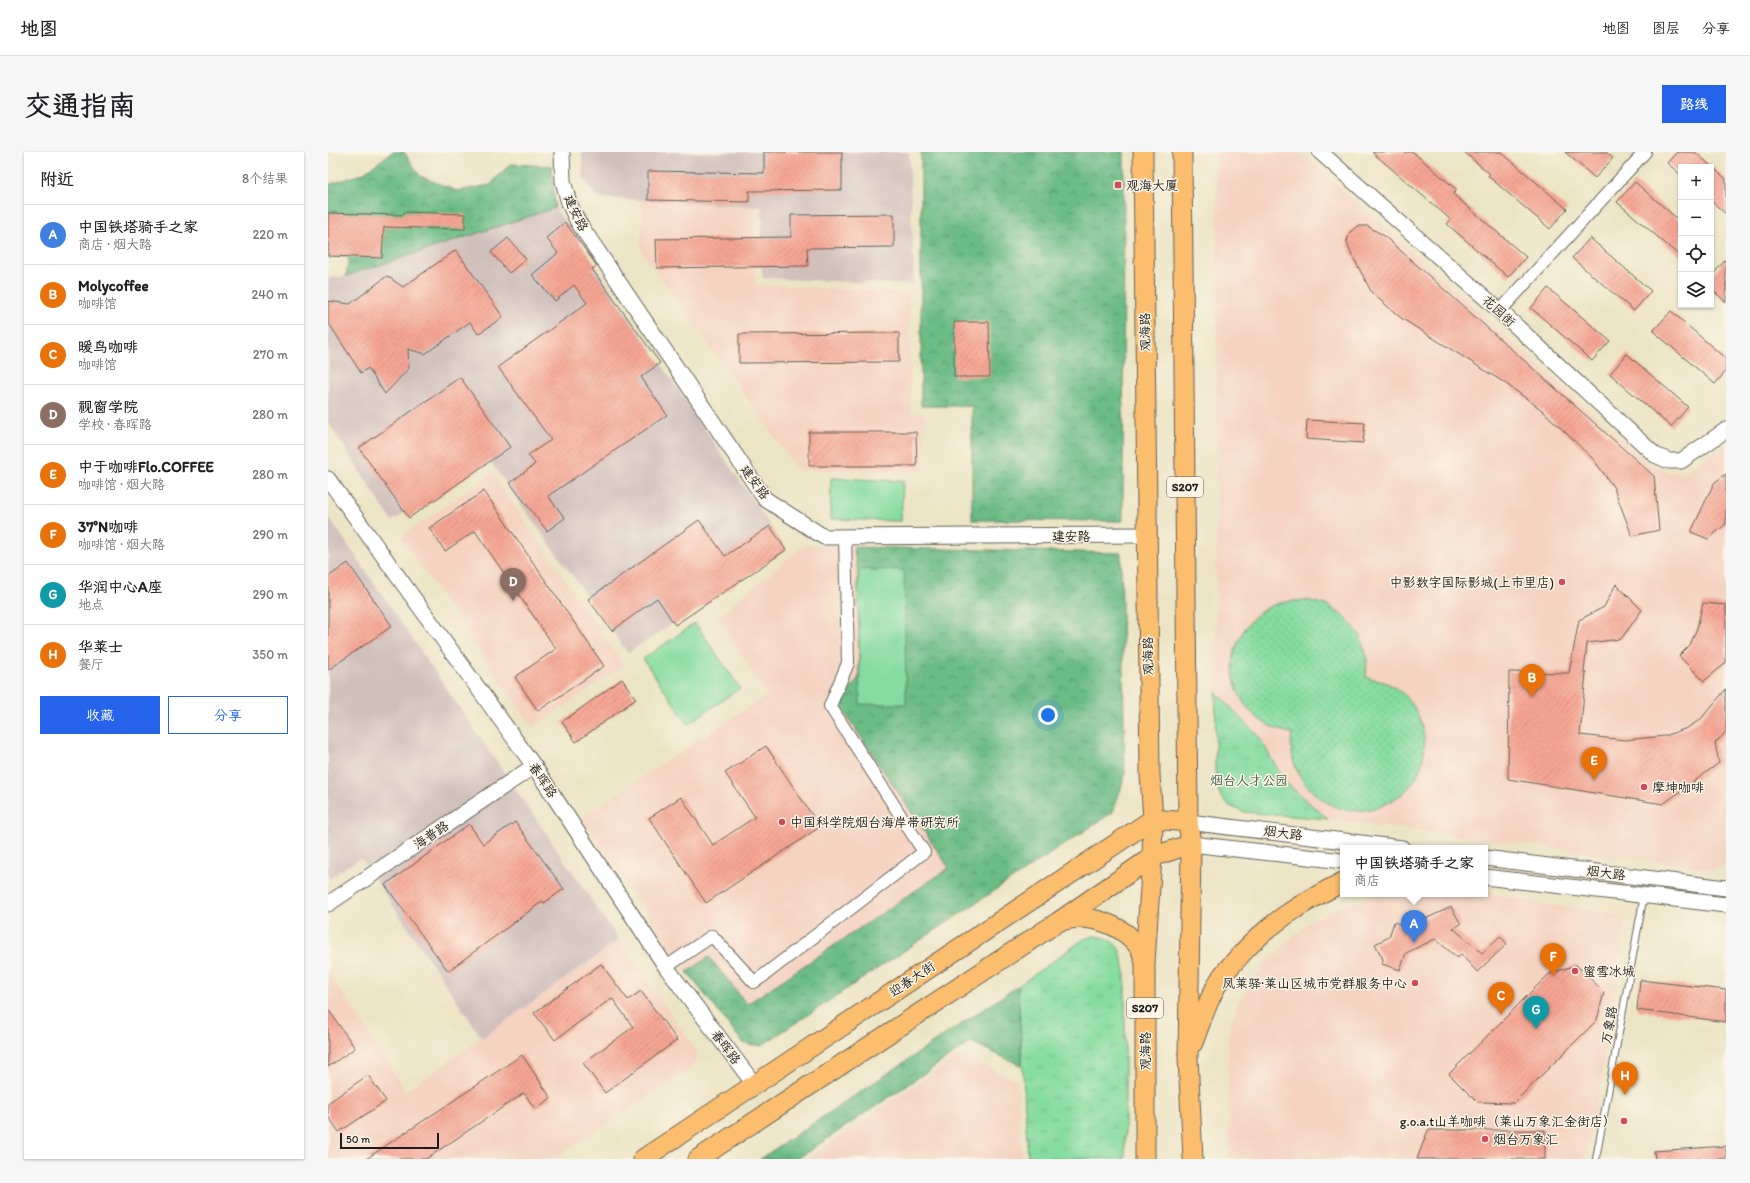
<!DOCTYPE html>
<html lang="zh">
<head>
<meta charset="utf-8">
<style>
	:root { --surface:#fff; --page:#f6f6f6; --text:#202124; --muted:#757577; --line:#e0e0e0; --accent:#2563eb }
	body { margin:0; font-family:Itim,"LXGW WenKai TC",sans-serif; background:var(--page); color:var(--text) }
	.controls { position:absolute; right:12px; top:12px; display:grid; overflow:hidden; border-radius:0px; box-shadow:0 1px 3px #0004 }
	.controls button { width:36px; height:36px; display:grid; place-items:center; padding:0; border:0; border-bottom:1px solid var(--line); background:var(--surface); color:var(--text); font:20px sans-serif }
	.scale { position:absolute; left:12px; bottom:10px; width:99px; box-sizing:border-box; padding-left:4px; border:2px solid #1c1c1c; border-top:0; font-size:11px; line-height:14px; white-space:nowrap; color:#1c1c1c; -webkit-text-stroke:3px #fcf5e5; paint-order:stroke }
	.you { position:absolute; left:720px; top:563px; width:14px; height:14px; margin:-10px; border:3px solid #fff; border-radius:50%; background:#1a73e8; box-shadow:0 0 0 6px #1a73e833 }
	.badge { display:grid; place-items:center; width:26px; height:26px; border-radius:50%; background:var(--accent); color:#fff; font-size:13px; font-weight:700 }
	.pin { position:absolute; translate:-50% -33px; filter:drop-shadow(0 1px 2px #0008) }
	.pin::after { content:''; position:absolute; top:21px; width:14px; height:12px; background:inherit; clip-path:polygon(0 0,100% 0,50% 100%) }
	.popup { position:absolute; left:1012px; top:693px; width:148px; height:52px; box-sizing:border-box; display:grid; place-content:center; border-radius:0px; background:var(--surface); filter:drop-shadow(0 1px 3px #0005); font-size:13px; white-space:nowrap; color:var(--muted) }
	.popup b { font-size:15px; color:var(--text) }
	.popup::after { content:''; position:absolute; left:50%; top:100%; margin-left:-8px; border:8px solid transparent; border-top-color:var(--surface) }
	.list { margin:0; padding:0; list-style:none }
	h2 { display:flex; justify-content:space-between; align-items:center; height:52px; margin:0; padding:0 16px; font-size:17px }
	h2 small { font-size:13px; font-weight:400; color:var(--muted) }
	.list li { display:grid; grid-template-columns:26px 1fr auto; gap:12px; align-items:center; box-sizing:border-box; height:60px; padding:0 16px; border-top:1px solid var(--line) }
	.list b { display:block; font-size:15px; white-space:nowrap }
	.list p { margin:0; font-size:13px; white-space:nowrap; color:var(--muted) }
	.list em { font-size:13px; font-style:normal; color:var(--muted) }
	.actions { display:flex; gap:8px; padding:12px 16px }
	.actions a { flex:1; padding:9px 0; border:1px solid var(--accent); border-radius:0px; text-align:center; font-size:14px; color:var(--accent) }
	.actions .main { background:var(--accent); color:#fff }
	.icon { flex:none; width:22px; height:22px; fill:none; stroke:currentColor; stroke-width:2; stroke-linecap:round; stroke-linejoin:round }
	.map { position:relative; flex:none; width:1398px; height:1007px; overflow:hidden; border-radius:0px }
	header { display:flex; align-items:center; gap:24px; box-sizing:border-box; height:56px; padding:0 20px; background:var(--surface); border-bottom:1px solid var(--line) }
	header strong { font-size:19px }
	nav { display:flex; gap:22px; margin-inline-start:auto; font-size:14px }
	.intro { display:flex; align-items:center; justify-content:space-between; box-sizing:border-box; height:96px; padding:0 24px }
	h1 { margin:0; font-size:28px }
	.button { padding:10px 18px; border-radius:0px; background:var(--accent); color:#fff; font-size:14px; font-weight:700 }
	main { display:flex; gap:24px; padding:0 24px }
	aside { flex:1; background:var(--surface); border-radius:0px; box-shadow:0 1px 3px #0004 }
	.map>svg:first-child { display:block }
	.built { fill:#f4d3c1 }
	.industrial { fill:#d0c0bc }
	.grass { fill:url(#grass-dots); stroke:#507c5e }
	.forest { fill:url(#forest-crowns); stroke:#446c51 }
	.park { fill:url(#park-tufts); stroke:#507c5e }
	.garden { fill:#85dca0; stroke:#507c5e }
	.building { fill:url(#building-hatch) }
	.lines { fill:none; stroke-linecap:round; stroke-linejoin:round }
	.service-casing { stroke:#646257; stroke-width:8 }
	.minor-casing { stroke:#646257; stroke-width:14 }
	.tertiary-casing { stroke:#646257; stroke-width:17 }
	.primary-casing { stroke:#646257; stroke-width:21 }
	.service { stroke:#fff; stroke-width:6 }
	.minor { stroke:#fff; stroke-width:12 }
	.tertiary { stroke:#fff; stroke-width:15 }
	.primary { stroke:#fbbd6e; stroke-width:19 }
	.poi-dot { fill:#d1495b; stroke:#fcf5e5; stroke-width:1.5 }
	.labels { text-anchor:middle; dominant-baseline:central; stroke-width:3; stroke-linejoin:round; paint-order:stroke }
	.shield { fill:#fcf5e5; stroke:#5f5d58; stroke-width:1 }
	.shield-label { font-size:12px; font-weight:bold; fill:#1c1c1c }
	.poi-label { font-size:13px; fill:#1c1c1c; stroke:#fcf5e5; text-anchor:start }
	.street-label { font-size:13px; fill:#1c1c1c; stroke:#fcf5e5 }
	.park-label { font-size:13px; fill:#415f4a; stroke:#fcf5e5 }
</style>
</head>
<body>
<header>
<strong>地图</strong>
<nav><a>地图</a><a>图层</a><a>分享</a></nav>
</header>
<div class="intro"><h1>交通指南</h1><a class="button">路线</a></div>
<main>
<aside>
<h2>附近<small>8个结果</small></h2>
<ul class="list">
<li><span class="badge" style="background:#3f7fe0">A</span><div><b>中国铁塔骑手之家</b><p>商店 · 烟大路</p></div><em>220 m</em></li>
<li><span class="badge" style="background:#e8710a">B</span><div><b>Molycoffee</b><p>咖啡馆</p></div><em>240 m</em></li>
<li><span class="badge" style="background:#e8710a">C</span><div><b>暖鸟咖啡</b><p>咖啡馆</p></div><em>270 m</em></li>
<li><span class="badge" style="background:#8d6e63">D</span><div><b>视窗学院</b><p>学校 · 春晖路</p></div><em>280 m</em></li>
<li><span class="badge" style="background:#e8710a">E</span><div><b>中于咖啡Flo.COFFEE</b><p>咖啡馆 · 烟大路</p></div><em>280 m</em></li>
<li><span class="badge" style="background:#e8710a">F</span><div><b>37°N咖啡</b><p>咖啡馆 · 烟大路</p></div><em>290 m</em></li>
<li><span class="badge" style="background:#0f9aa8">G</span><div><b>华润中心A座</b><p>地点</p></div><em>290 m</em></li>
<li><span class="badge" style="background:#e8710a">H</span><div><b>华莱士</b><p>餐厅</p></div><em>350 m</em></li>
</ul>
<div class="actions"><a class="main">收藏</a><a>分享</a></div>
</aside>
<div class="map">
<svg width="1398" height="1007" viewBox="0 0 1398 1007">
	<defs>
		<pattern id="grass-dots" width="8" height="8" patternUnits="userSpaceOnUse"><rect width="8" height="8" fill="#85dca0"/><path d="M2 2h.1M6 6h.1" fill="none" stroke="#72bc89" stroke-width="1.8" stroke-linecap="round"/></pattern>
		<pattern id="forest-crowns" width="20" height="18" patternUnits="userSpaceOnUse"><rect width="20" height="18" fill="#6cbc86"/><path d="M2 6a3 3 0 1 1 6 0M12 15a3 3 0 1 1 6 0" fill="none" stroke="#58986d"/></pattern>
		<pattern id="park-tufts" width="24" height="20" patternUnits="userSpaceOnUse"><rect width="24" height="20" fill="#85dca0"/><path d="M3 7l-1-3M5 7V3M7 7l1-3M15 17l-1-3M17 17v-4M19 17l1-3" fill="none" stroke="#72bc89"/></pattern>
		<pattern id="building-hatch" width="6" height="6" patternUnits="userSpaceOnUse"><rect width="6" height="6" fill="#f6a594"/><path d="M-1 1l2-2M0 6l6-6M5 7l2-2" fill="none" stroke="#d28d7f"/></pattern>
	</defs>
	<rect width="100%" height="100%" fill="#fcf5e5"/>
	<filter id="ink" filterUnits="userSpaceOnUse"><feTurbulence type="fractalNoise" baseFrequency=".025" numOctaves="2"/><feDisplacementMap in="SourceGraphic" scale="8" xChannelSelector="R" yChannelSelector="G"/><feConvolveMatrix kernelMatrix="1 2 1 2 8 2 1 2 1" color-interpolation-filters="sRGB"/></filter>
	<filter id="wash" filterUnits="userSpaceOnUse"><feTurbulence type="fractalNoise" baseFrequency=".012" numOctaves="4" result="noise"/><feDisplacementMap in="SourceGraphic" scale="16" xChannelSelector="R" yChannelSelector="G"/><feGaussianBlur stdDeviation="0.9" result="paint"/><feColorMatrix in="noise" values="0 0 0 0 0 0 0 0 0 0 0 0 0 0 0 0 0 1.4 0 .05"/><feComposite in="paint" operator="in"/></filter>
	<g filter="url(#wash)">
		<rect width="100%" height="100%" fill="#ebe4c5"/>
		<g class="built">
			<path d="M889 0H972L1322 313 1340 320 1354 321 1398 294V711L1393 716 1385 717 1000 667 958 631 931 585 888 540Z"/>
			<path d="M314 49 426 54 427 132 581 141 583 261 597 262 595 319 470 318 313 98Z"/>
			<path d="M164 322 296 513 205 576 73 385Z"/>
			<path d="M476 393 793 401 797 624 785 660 433 894 415 891 359 820 253 666 439 543 390 465Z"/>
			<path d="M1157 741 1228 754 1299 763 1269 952 1257 1007H901L900 891 903 871 912 847 937 812 960 789 985 768 1032 747 1051 742Z"/>
			<path d="M291 788 368 898 369 907 364 915 227 1007H0V820L52 897 77 940Z"/>
			<path d="M631 903 689 928 694 1007H479Z"/>
		</g>
		<g class="industrial">
			<path d="M254 0H581L586 133 434 126V55L269 46 255 26Z"/>
			<path d="M227 56 458 397 300 501 162 309 64 369 0 270V126L18 124Z"/>
			<path d="M0 364 291 788 154 886 33 706 0 727Z"/>
		</g>
		<path class="grass" d="M978 448 999 453 1018 466 1032 483 1039 505 1038 525C1044 527 1050 528 1056 530 1093 544 1106 591 1089 624 1075 650 1038 665 1011 656 1000 652 991 646 983 638 967 623 961 602 964 581 917 574 890 524 914 482 919 472 927 463 937 457 950 450 963 449 978 448Z"/>
		<g class="forest">
			<path d="M64 0H76L92 24 129 39 162 33 182 12 224 14 227 56 18 124 21 105 0 104V33L36 21Z"/>
			<path d="M593 0H796L795 369 644 368V254H593Z"/>
			<path d="M525 395 793 401 797 624 785 660 433 894 415 891 359 820 381 805 419 852 621 716 512 554 531 525 530 419Z"/>
			<path d="M690 834 694 914 643 890 469 1007H432Z"/>
		</g>
		<g class="park">
			<path d="M888 540 931 585 958 631 1000 667 915 660 900 653 893 645 888 631 887 612Z"/>
			<path d="M766 784C791 786 793 799 797 820V1007H700L690 834 756 787Z"/>
		</g>
		<g class="garden">
			<path d="M503 326 575 329 573 369 502 367Z"/>
			<path d="M530 418H576L578 552H532Z"/>
			<path d="M367 471 412 536 360 572 315 507Z"/>
		</g>
		<g id="blocks">
			<g class="building">
				<path d="M436 0H514V38L421 39V50L320 48V19L436 21Z"/>
				<path d="M1044 0H1085L1129 38 1125 42 1198 105 1180 125 1119 72 1123 68Z"/>
				<path d="M1136 0H1173L1239 57 1222 77 1160 24 1162 22Z"/>
				<path d="M1237 0H1278L1285 6 1267 26Z"/>
				<path d="M1349 0H1367L1398 27V62L1383 49V15H1353V23L1339 11Z"/>
				<path d="M1307 30 1353 70V105L1289 50Z"/>
				<path d="M76 60 137 62V77L56 75 54 106 0 104V61L75 63Z"/>
				<path d="M566 62V95L479 96 480 114 329 116 328 87 463 85V63Z"/>
				<path d="M237 70 269 114 264 117 332 211 313 225 339 263 220 344 237 366 219 379 182 331 207 312 200 303 223 288 170 215 259 151 246 133 227 149 204 123 230 101 218 86Z"/>
				<path d="M1029 74H1039L1055 83 1326 324 1331 378 1304 384 1286 336 1266 308 1214 258 1177 231 1073 166 1044 141 1024 103 1019 90 1021 81Z"/>
				<path d="M180 86 198 107 181 121 163 100Z"/>
				<path d="M1262 86 1323 139 1306 159 1244 106Z"/>
				<path d="M128 98 175 165 150 182 142 170 97 202 80 197 81 216 57 242 40 216 33 221 0 170V149L22 152 59 124 75 135Z"/>
				<path d="M1398 107V150L1383 137V125Z"/>
				<path d="M1220 136 1282 189 1264 209 1203 156Z"/>
				<path d="M1343 159 1398 207V219L1387 232 1325 179Z"/>
				<path d="M626 170H661L662 225H626Z"/>
				<path d="M571 181V210L411 211V182Z"/>
				<path d="M1299 202 1360 255 1343 275 1282 222Z"/>
				<path d="M132 225 182 295 81 366 31 296Z"/>
				<path d="M979 268 1037 271 1035 291 978 287Z"/>
				<path d="M481 280H588L589 314H481Z"/>
				<path d="M1398 322V372L1380 387 1363 380 1386 331Z"/>
				<path d="M156 339 276 514 210 559 187 525 228 497 147 379 117 399 101 376Z"/>
				<path d="M371 368 397 404 442 374 458 398 347 473 329 446 284 479 260 447Z"/>
				<path d="M20 411 64 474 0 518V425Z"/>
				<path d="M1288 432 1314 458 1293 487 1259 491 1256 521H1258L1252 583 1297 588 1337 584 1359 576 1372 568 1398 537V580L1387 591 1391 611 1335 652 1180 627 1181 520 1241 521 1251 468 1276 455Z"/>
				<path d="M1375 451 1398 453V511L1376 529 1351 504 1362 493 1369 476Z"/>
				<path d="M294 527 308 547 248 590 234 570Z"/>
				<path d="M438 594 492 675 378 751 321 666 353 645 385 693 427 665 397 621Z"/>
				<path d="M187 670 236 737 216 751 215 749 120 819 57 733 141 672 155 692Z"/>
				<path d="M1123 755 1133 772 1125 776 1154 801 1172 784 1179 792 1149 820 1133 802 1130 806 1107 787 1078 801 1072 818 1054 812 1055 807 1047 792 1061 785 1066 770 1080 775Z"/>
				<path d="M273 812 300 848 313 839 349 888 277 941 255 911 305 875 284 846 227 888 206 861Z"/>
				<path d="M1248 813 1276 840 1269 868 1186 951 1149 950 1121 922 1221 822Z"/>
				<path d="M1312 828 1398 838V870L1309 858Z"/>
				<path d="M0 857 27 896 0 915Z"/>
				<path d="M194 903 223 946 207 957 196 941 98 1007H38Z"/>
				<path d="M40 923 58 949 11 980 0 964V951Z"/>
				<path d="M1100 978H1217V1007H1089Z"/>
				<path d="M1398 994V1007H1327L1326 999Z"/>
			</g>
		</g>
	</g>
	<g filter="url(#ink)">
		<use href="#blocks" fill-opacity="0" stroke="#646257" stroke-width="1"/>
		<g class="lines">
			<g class="service-casing">
				<path id="service" d="M1268 1007 1316 743"/>
			</g>
			<g class="minor-casing">
				<g id="minor">
					<path d="M1172 159 1317 0"/>
					<path d="M338 815 384 784 426 830 435 824 596 700 502 554 520 511 517 385"/>
				</g>
			</g>
			<g class="tertiary-casing">
				<g id="tertiary">
					<path d="M234 0 235 29 241 51 250 70 437 347 496 385 819 383"/>
					<path d="M992 0 1172 159 1327 303 1341 309H1353L1398 278"/>
					<path d="M0 327 206 614 338 815 426 932"/>
					<path d="M860 670 1074 696"/>
					<path d="M863 692 1015 709"/>
					<path d="M1157 706 1398 736"/>
					<path d="M1157 725 1398 753"/>
					<path d="M0 752 206 614"/>
				</g>
			</g>
			<g class="primary-casing">
				<g id="primary">
					<path d="M815 0 822 623 825 667 824 705 817 810V1007"/>
					<path d="M854 0 860 670 863 692 860 906 865 1007"/>
					<path d="M733 769C739 768 745 766 751 766 774 766 798 777 811 795 814 799 815 805 817 810"/>
					<path d="M865 891C873 869 881 845 894 824 898 819 903 813 908 808 939 772 973 751 1015 730"/>
					<path d="M315 1007 825 667 860 670"/>
					<path d="M370 1007 730 770 824 705 863 692"/>
				</g>
			</g>
			<use href="#service" class="service"/>
			<use href="#minor" class="minor"/>
			<use href="#tertiary" class="tertiary"/>
			<use href="#primary" class="primary"/>
		</g>
	</g>
	<g class="poi-dot">
		<rect x="786" y="29" width="8" height="8" rx="2"/>
		<circle cx="1234" cy="430" r="4"/>
		<circle cx="1316" cy="635" r="4"/>
		<circle cx="454" cy="670" r="4"/>
		<circle cx="1247" cy="819" r="4"/>
		<circle cx="1087" cy="831" r="4"/>
		<circle cx="1296" cy="969" r="4"/>
		<circle cx="1157" cy="987" r="4"/>
	</g>
	<g class="labels">
		<g class="shield">
			<rect x="839" y="325" width="36" height="20" rx="3"/>
			<rect x="799" y="846" width="36" height="20" rx="3"/>
		</g>
		<g class="shield-label">
			<text x="857" y="335">S207</text>
			<text x="817" y="856">S207</text>
		</g>
		<g class="poi-label">
			<text x="798" y="33">观海大厦</text>
			<text x="1226" y="430" text-anchor="end">中影数字国际影城(上市里店)</text>
			<text x="1324" y="635">摩坤咖啡</text>
			<text x="462" y="670">中国科学院烟台海岸带研究所</text>
			<text x="1255" y="819">蜜雪冰城</text>
			<text x="1079" y="831" text-anchor="end">凤莱驿·莱山区城市党群服务中心</text>
			<text x="1288" y="969" text-anchor="end">g.o.a.t山羊咖啡（莱山万象汇金街店）</text>
			<text x="1165" y="987">烟台万象汇</text>
		</g>
		<g class="street-label">
			<text transform="translate(248 61) rotate(64)">建安路</text>
			<text transform="translate(1171 159) rotate(42)">花园街</text>
			<text transform="translate(817 180) rotate(-91)">观海路</text>
			<text transform="translate(427 330) rotate(53)">建安路</text>
			<text x="743" y="384">建安路</text>
			<text transform="translate(820 504) rotate(-91)">观海路</text>
			<text transform="translate(215 628) rotate(56)">春晖路</text>
			<text transform="translate(955 681) rotate(7)">烟大路</text>
			<text transform="translate(103 683) rotate(-34)">海普路</text>
			<text transform="translate(1278 721) rotate(7)">烟大路</text>
			<text transform="translate(584 827) rotate(-34)">迎春大街</text>
			<text transform="translate(1281 873) rotate(-80)">万象路</text>
			<text transform="translate(398 895) rotate(53)">春晖路</text>
			<text transform="translate(817 899) rotate(-90)">观海路</text>
		</g>
		<g class="park-label">
			<text x="921" y="628">烟台人才公园</text>
		</g>
	</g>
</svg>
<div class="controls">
<button>+</button>
<button>−</button>
<button><svg class="icon" aria-label="locate" viewBox="0 0 24 24"><circle cx="12" cy="12" r="6"/><path d="M12 2v4M12 18v4M2 12h4M18 12h4"/></svg></button>
<button><svg class="icon" aria-label="layers" viewBox="0 0 24 24"><path d="M12 4l9 5-9 5-9-5zM3 14l9 5 9-5"/></svg></button>
</div>
<div class="scale">50 m</div>
<div class="you"></div>
<div class="pin badge" style="left:1086px;top:791px;background:#3f7fe0">A</div>
<div class="popup"><b>中国铁塔骑手之家</b>商店</div>
<div class="pin badge" style="left:1204px;top:545px;background:#e8710a">B</div>
<div class="pin badge" style="left:1173px;top:863px;background:#e8710a">C</div>
<div class="pin badge" style="left:185px;top:449px;background:#8d6e63">D</div>
<div class="pin badge" style="left:1266px;top:628px;background:#e8710a">E</div>
<div class="pin badge" style="left:1225px;top:824px;background:#e8710a">F</div>
<div class="pin badge" style="left:1208px;top:877px;background:#0f9aa8">G</div>
<div class="pin badge" style="left:1297px;top:943px;background:#e8710a">H</div>
</div>
</main>
</body>
</html>
